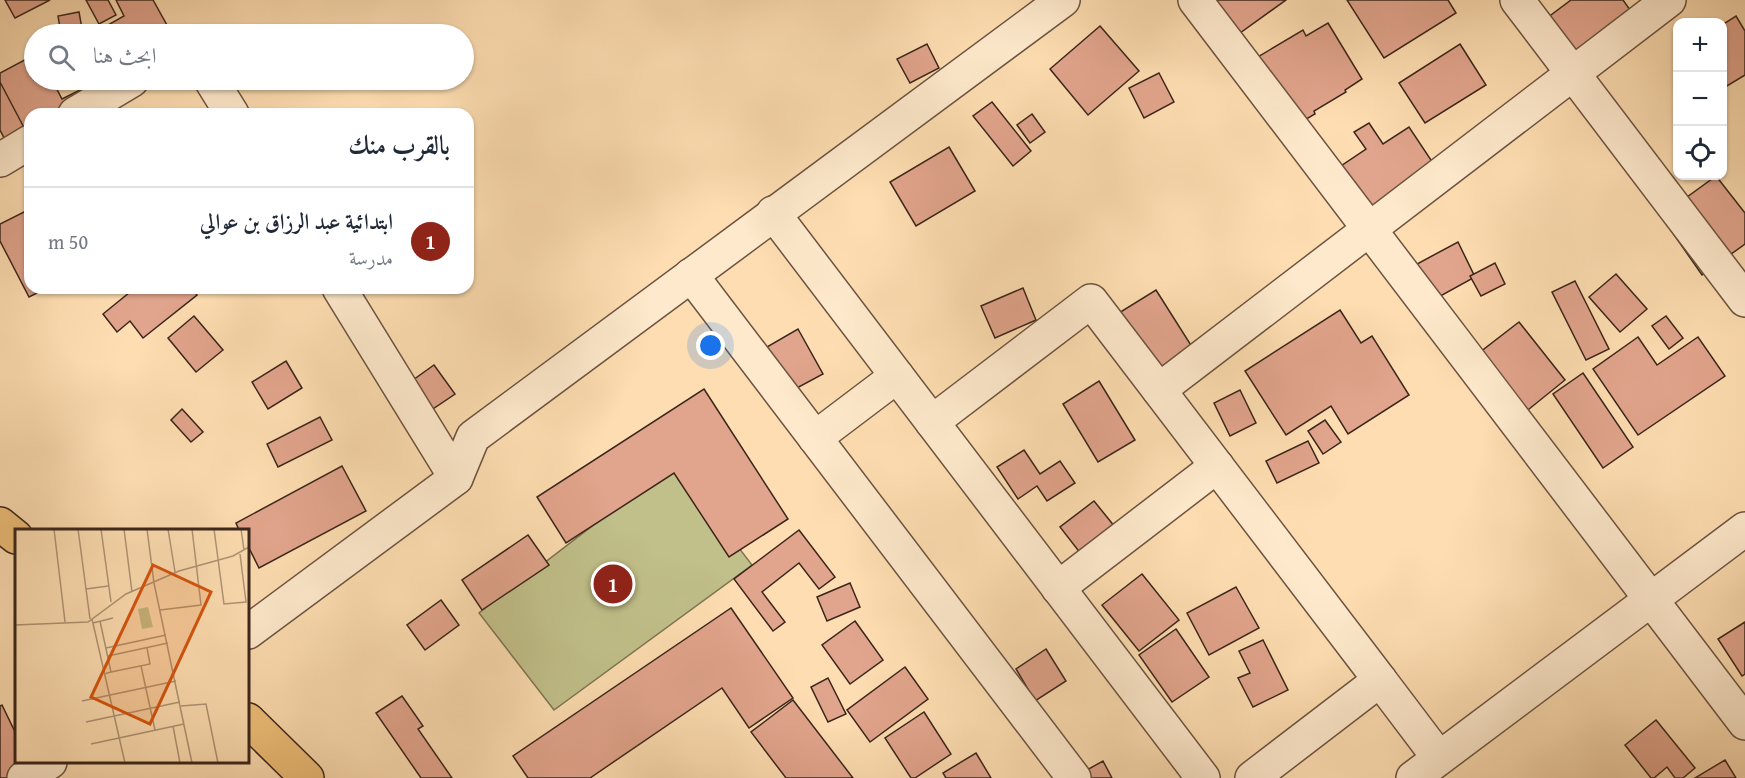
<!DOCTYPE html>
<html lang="ar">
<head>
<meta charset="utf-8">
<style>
	:root { --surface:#fff; --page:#f2f2f3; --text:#1f2937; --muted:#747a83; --line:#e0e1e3; --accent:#8f2418 }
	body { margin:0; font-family:"Gentium Book Plus",Amiri,serif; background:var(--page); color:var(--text); direction:rtl }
	.controls { position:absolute; right:18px; top:18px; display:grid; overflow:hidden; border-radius:12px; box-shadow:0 2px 4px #0004 }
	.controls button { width:54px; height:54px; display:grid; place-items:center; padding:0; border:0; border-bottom:2px solid var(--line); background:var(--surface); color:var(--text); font:30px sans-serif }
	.you { position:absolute; left:711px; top:346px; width:21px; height:21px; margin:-15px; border:4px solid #fff; border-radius:50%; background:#1a73e8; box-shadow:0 0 0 9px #1a73e833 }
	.badge { display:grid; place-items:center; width:39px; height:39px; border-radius:50%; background:var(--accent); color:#fff; font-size:20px; font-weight:700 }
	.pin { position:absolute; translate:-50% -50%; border:3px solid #fff; box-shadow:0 2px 6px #0006 }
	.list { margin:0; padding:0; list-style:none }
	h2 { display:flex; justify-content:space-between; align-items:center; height:78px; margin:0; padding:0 24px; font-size:26px }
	h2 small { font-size:20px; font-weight:400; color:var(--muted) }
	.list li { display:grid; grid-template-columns:39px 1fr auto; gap:18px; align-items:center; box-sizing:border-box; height:108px; padding:0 24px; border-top:2px solid var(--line) }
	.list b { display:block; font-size:22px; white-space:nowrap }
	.list p { margin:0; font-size:20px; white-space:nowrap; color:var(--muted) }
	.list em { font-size:20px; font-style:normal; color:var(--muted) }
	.icon { flex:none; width:33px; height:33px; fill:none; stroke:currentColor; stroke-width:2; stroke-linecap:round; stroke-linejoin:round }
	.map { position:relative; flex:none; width:1745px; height:778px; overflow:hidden; direction:ltr }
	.search { position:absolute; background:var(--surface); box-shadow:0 2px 4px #0004; left:24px; top:24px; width:450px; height:66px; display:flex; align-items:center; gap:15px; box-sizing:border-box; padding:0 21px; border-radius:33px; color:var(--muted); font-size:22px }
	.panel { position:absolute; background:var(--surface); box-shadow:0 2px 4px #0004; left:24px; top:108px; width:450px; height:186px; border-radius:18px; direction:rtl }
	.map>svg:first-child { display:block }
	.green { fill:#c1c08a; stroke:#7e7352; stroke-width:1.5 }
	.building { fill:#e1a48c; stroke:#3b261b; stroke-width:1.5 }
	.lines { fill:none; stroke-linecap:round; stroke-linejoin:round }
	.minor-casing { stroke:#6c5440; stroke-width:36 }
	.major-casing { stroke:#3b261b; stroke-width:36 }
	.minor { stroke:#fee9cc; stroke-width:33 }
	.major { stroke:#eebe78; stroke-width:33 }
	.inset-road { fill:none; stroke:#af9475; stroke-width:1.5 }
	.view { fill:#d7540e; fill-opacity:0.15; stroke:#d7540e; stroke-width:3 }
	.inset-edge { fill:none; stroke:#3b261b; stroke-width:3 }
</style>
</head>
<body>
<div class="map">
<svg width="1745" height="778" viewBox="0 0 1745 778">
	<rect width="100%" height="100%" fill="#fdddb1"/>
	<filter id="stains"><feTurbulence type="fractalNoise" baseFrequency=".00333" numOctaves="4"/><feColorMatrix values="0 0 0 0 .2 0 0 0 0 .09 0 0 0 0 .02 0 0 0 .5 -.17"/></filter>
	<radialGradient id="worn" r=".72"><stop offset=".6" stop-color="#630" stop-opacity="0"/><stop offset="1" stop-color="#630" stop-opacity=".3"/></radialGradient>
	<path class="green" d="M674 463 752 565 554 710 479 613Z"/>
	<g class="building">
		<path d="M5 0H50L15 18Z"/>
		<path d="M86 0H108L116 15 99 24Z"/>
		<path d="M116 0H153L172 34H114L108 25 124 16Z"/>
		<path d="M1215 0H1286L1240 33Z"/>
		<path d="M1347 0H1448L1456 13 1384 58Z"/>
		<path d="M1571 0H1623L1638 21 1583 62 1539 24Z"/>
		<path d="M79 12 83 34H61L58 16Z"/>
		<path d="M1736 16 1745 31V75L1722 89V25Z"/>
		<path d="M1328 23 1362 79 1345 90 1346 92 1314 111 1315 114 1281 134 1241 67 1303 30 1306 36Z"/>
		<path d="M1100 26 1139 71 1088 115 1050 69Z"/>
		<path d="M927 44 939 68 910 83 897 59Z"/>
		<path d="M1460 44 1486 85 1425 123 1399 83Z"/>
		<path d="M34 55V80H52L62 99 100 80H114L75 114H30V142L0 84V73Z"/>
		<path d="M1159 73 1174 102 1144 118 1129 88Z"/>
		<path d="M0 82 30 139 13 155 0 130Z"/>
		<path d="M992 102 1031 151 1013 166 973 116Z"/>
		<path d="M1032 114 1045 132 1030 143 1017 125Z"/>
		<path d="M1369 123 1383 144 1409 127 1439 172 1371 218 1338 168 1366 149 1354 132Z"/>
		<path d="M949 147 975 191 916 226 890 182Z"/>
		<path d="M1716 176 1745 213V244L1702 275 1661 216Z"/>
		<path d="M30 209V288H47L29 297 0 241V224Z"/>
		<path d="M1458 242 1475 277 1435 299 1417 264Z"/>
		<path d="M1495 263 1505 284 1481 296 1470 276Z"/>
		<path d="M1616 274 1647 309 1620 332 1589 297Z"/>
		<path d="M1575 281 1609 349 1586 360 1552 292Z"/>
		<path d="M135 288H192L197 295 143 338 130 321 117 332 103 314Z"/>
		<path d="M1023 288 1036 320 995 338 981 306Z"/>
		<path d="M1156 290 1194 350 1152 376 1114 316Z"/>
		<path d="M1340 310 1361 343 1372 336 1409 395 1348 434 1331 406 1286 435 1245 371Z"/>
		<path d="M194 316 223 350 196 372 168 338Z"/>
		<path d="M1666 316 1683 338 1669 349 1652 326Z"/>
		<path d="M1519 322 1565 380 1513 422 1466 363Z"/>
		<path d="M798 329 823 374 784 395 760 351Z"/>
		<path d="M1638 337 1657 365 1698 337 1725 376 1638 435 1593 369Z"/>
		<path d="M286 361 302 388 268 409 252 382Z"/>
		<path d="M434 365 455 394 412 423 392 395Z"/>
		<path d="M1583 373 1633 447 1603 468 1553 394Z"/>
		<path d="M1099 381 1135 440 1098 462 1063 404Z"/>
		<path d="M704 389 788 519 729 557 674 473 566 543 537 497Z"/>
		<path d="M1240 390 1256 423 1230 436 1214 403Z"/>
		<path d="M182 409 203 432 191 442 171 420Z"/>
		<path d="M320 417 332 440 278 467 267 444Z"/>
		<path d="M1325 420 1341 442 1323 454 1308 431Z"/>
		<path d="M1308 441 1319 463 1277 483 1266 461Z"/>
		<path d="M1024 450 1040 474 1060 461 1075 483 1047 501 1037 486 1018 499 997 467Z"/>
		<path d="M342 466 366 511 259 568 248 546V530H239L236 523Z"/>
		<path d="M1094 501 1115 527 1081 554 1060 527Z"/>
		<path d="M799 530 835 577 819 589 799 563 762 592 785 622 773 631 734 579Z"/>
		<path d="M528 535 549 565 482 610 462 580Z"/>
		<path d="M1142 574 1179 620 1139 651 1102 605Z"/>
		<path d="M850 583 860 607 827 621 817 597Z"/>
		<path d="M1236 587 1259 628 1209 655 1187 613Z"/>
		<path d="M441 600 459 625 425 650 407 625Z"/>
		<path d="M731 608 793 698 749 728 722 688 590 778H528L513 756Z"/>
		<path d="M855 621 883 660 850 684 822 645Z"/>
		<path d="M1745 622V674L1742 676 1718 639Z"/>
		<path d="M1176 629 1209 677 1172 702 1139 655Z"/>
		<path d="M1263 640 1288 690 1253 707 1238 678 1250 673 1239 651Z"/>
		<path d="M1046 649 1066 681 1035 701 1016 669Z"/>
		<path d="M905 667 928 699 870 742 847 710Z"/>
		<path d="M828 678 846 714 828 722 811 687Z"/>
		<path d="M402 696 423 726 418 729 452 778H421L376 713Z"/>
		<path d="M793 700 853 778H786L751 732Z"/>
		<path d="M2 705 16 734V762H31L22 778H0V706Z"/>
		<path d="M924 712 951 754 915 778H911L885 738Z"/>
		<path d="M1656 720 1695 768 1683 778H1675L1667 767 1654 778H1651L1625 745Z"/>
		<path d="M976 753 991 778H946L943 773Z"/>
		<path d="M1725 760 1736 778H1695Z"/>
		<path d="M1103 761 1112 778H1077L1076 776Z"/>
	</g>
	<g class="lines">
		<g class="minor-casing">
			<g id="minor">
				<path d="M1195 0 1745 723"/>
				<path d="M1517 0 1745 300"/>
				<path d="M211 80 232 114"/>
				<path d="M75 114 132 80"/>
				<path d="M0 160 30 142"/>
				<path d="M773 213 1203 778"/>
				<path d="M691 275 1074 778"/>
				<path d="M339 288 456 478"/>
				<path d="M1159 390 1669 0"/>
				<path d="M932 422 1091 301 1380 680"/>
				<path d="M815 438 897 376"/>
				<path d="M1058 588 1217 466"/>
				<path d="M248 632 456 478 473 437 1063 0"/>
				<path d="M24 778 50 762"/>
				<path d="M1252 778 1380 680 1439 758"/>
				<path d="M1413 778 1745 529"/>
			</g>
		</g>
		<g class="major-casing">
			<g id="major">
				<path d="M0 524 16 537"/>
				<path d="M248 720 307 778"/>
			</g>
		</g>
		<use href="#minor" class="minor"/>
		<use href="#major" class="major"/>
	</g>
	<g transform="translate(15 529)">
		<rect width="234" height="234" fill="#fdddb1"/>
		<path d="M133 78 138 98 127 100 123 80Z" fill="#c1c08a"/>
		<path class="inset-road" d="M39 0 50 93M63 0 75 90M86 0 96 73M109 0 117 63M132 0 139 54 177 234M153 0 160 43M199 0 209 75 231 73 225 25M226 0 229 21M71 60 93 57M145 81 186 76 177 0M77 90 110 234M85 92 96 143 89 145M78 94 98 89M0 96 73 93 111 65 164 42 218 27 234 18M91 119 151 106M93 127 153 114M126 137 140 201M96 143 135 135 132 119M67 172 161 152M166 177 191 175 203 234M71 193 165 173M158 197 165 234M76 215 169 195"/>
		<path class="view" d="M138 36 196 63 135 195 76 168Z"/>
		<rect width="234" height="234" class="inset-edge"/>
	</g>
	<rect width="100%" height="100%" filter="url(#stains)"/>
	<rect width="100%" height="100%" fill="url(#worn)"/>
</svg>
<div class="controls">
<button>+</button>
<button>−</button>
<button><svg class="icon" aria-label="locate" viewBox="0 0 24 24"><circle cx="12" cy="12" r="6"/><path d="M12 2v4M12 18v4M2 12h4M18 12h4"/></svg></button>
</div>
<div class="you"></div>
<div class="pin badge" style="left:613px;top:584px">1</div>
<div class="search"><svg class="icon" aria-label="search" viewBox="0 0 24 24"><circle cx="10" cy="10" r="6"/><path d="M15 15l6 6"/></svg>ابحث هنا</div>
<section class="panel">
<h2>بالقرب منك<small></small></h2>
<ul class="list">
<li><span class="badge">1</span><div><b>ابتدائية عبد الرزاق بن عوالي</b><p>مدرسة</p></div><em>50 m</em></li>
</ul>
</section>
</div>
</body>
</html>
